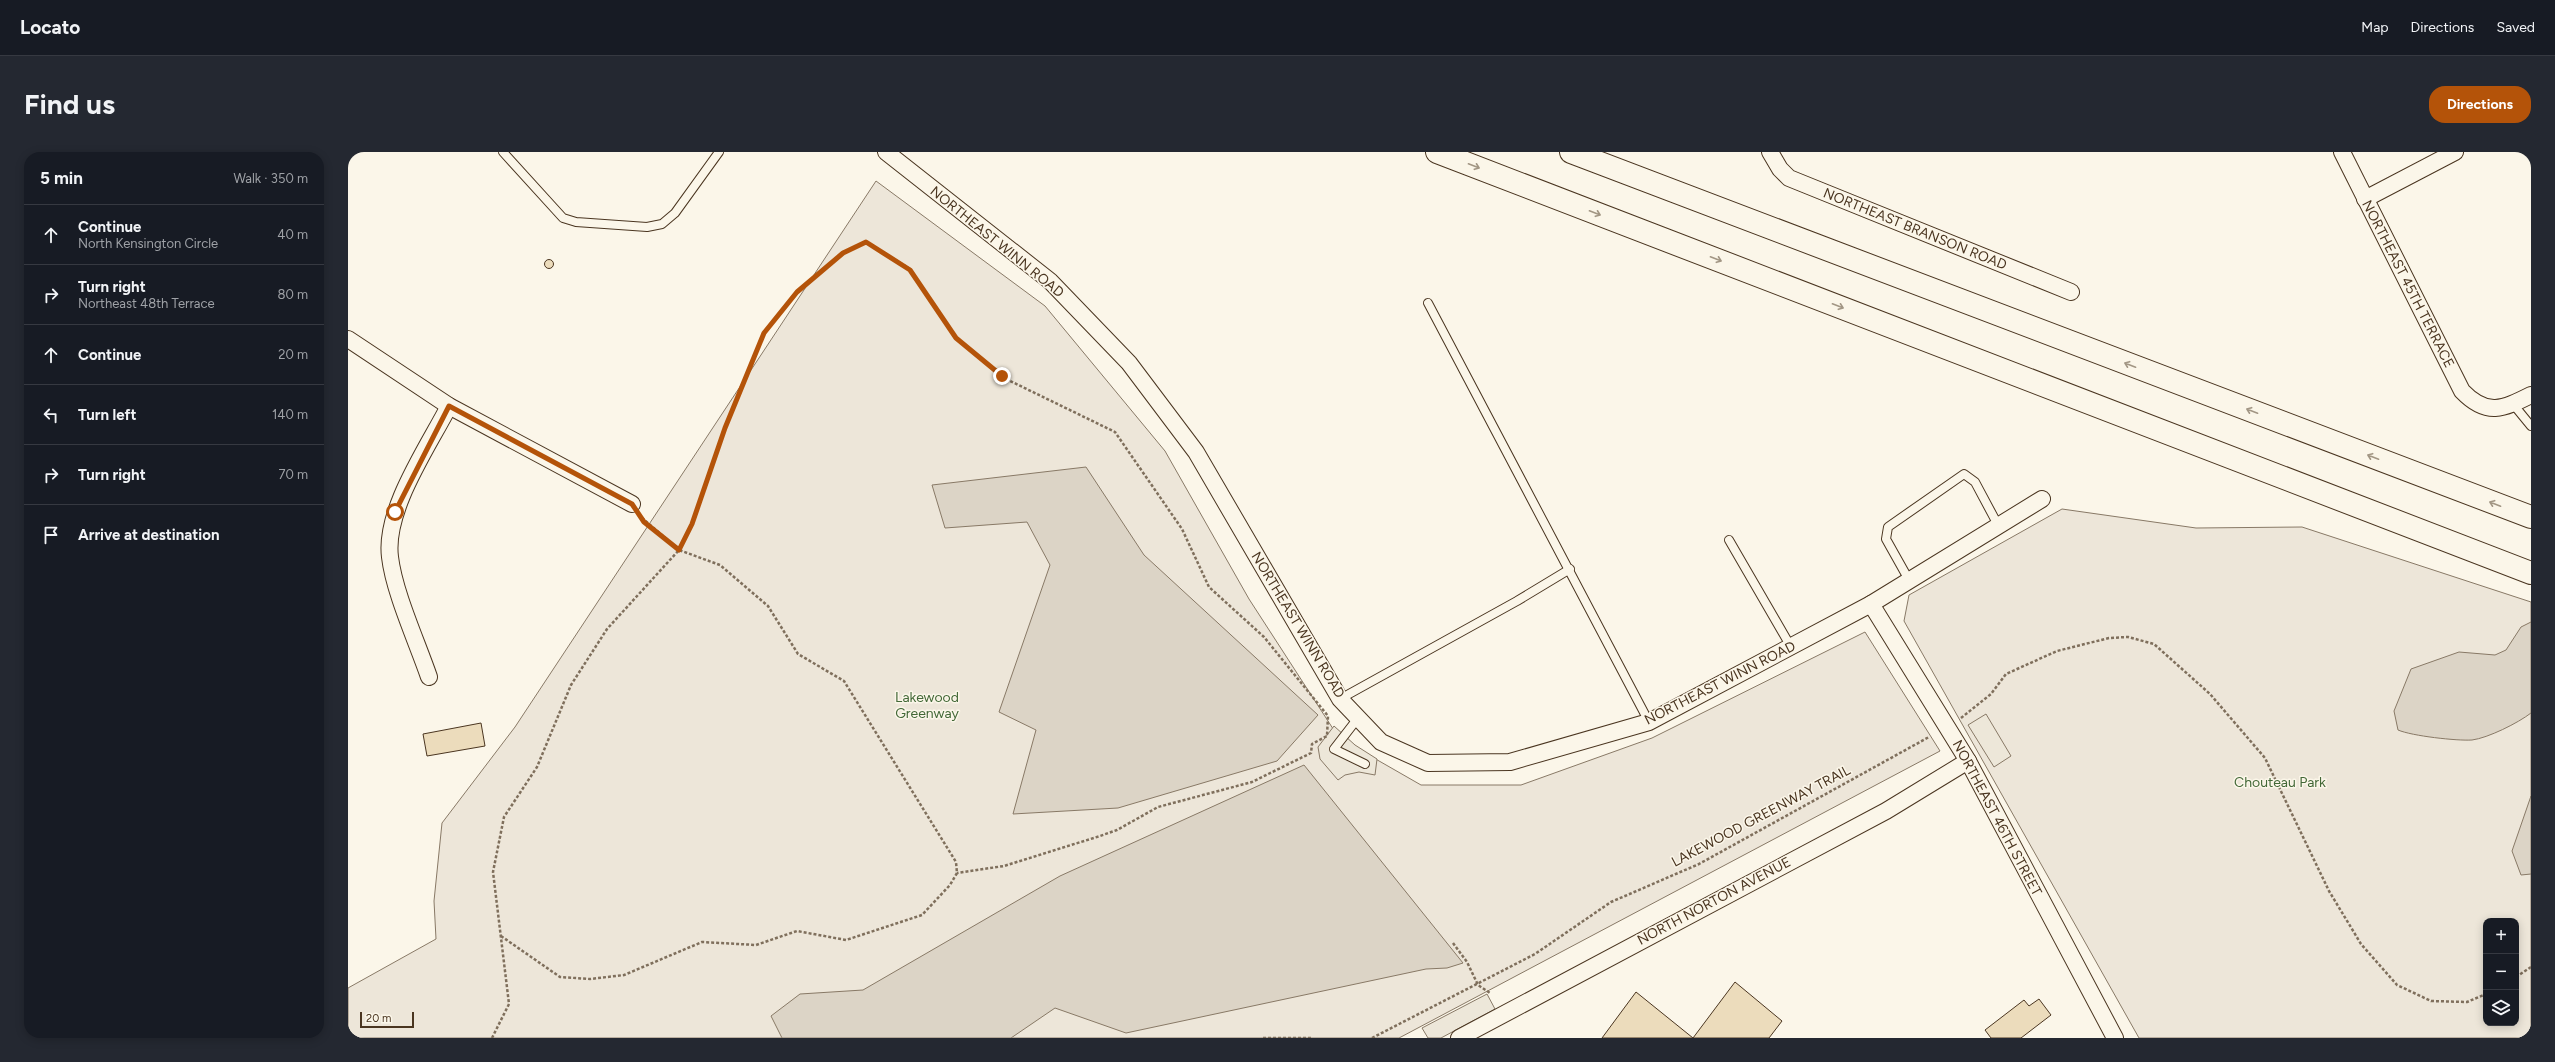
<!DOCTYPE html>
<html lang="en">
<head>
<meta charset="utf-8">
<style>
	:root { --surface:#171b24; --page:#242831; --text:#f1f3f6; --muted:#9ea1a6; --line:#363941; --accent:#b45309 }
	body { margin:0; font-family:Figtree,sans-serif; background:var(--page); color:var(--text) }
	.controls { position:absolute; right:12px; bottom:12px; display:grid; overflow:hidden; border-radius:8px; box-shadow:0 2px 10px #0003 }
	.controls button { width:36px; height:36px; display:grid; place-items:center; padding:0; border:0; border-bottom:1px solid var(--line); background:var(--surface); color:var(--text); font:20px sans-serif }
	.scale { position:absolute; left:12px; bottom:10px; width:54px; box-sizing:border-box; padding-left:4px; border:2px solid #4a3520; border-top:0; font-size:11px; line-height:14px; white-space:nowrap; color:#4a3520; -webkit-text-stroke:3px #fbf6e9; paint-order:stroke }
	.stop { position:absolute; width:12px; height:12px; margin:-9px; border:3px solid #b45309; border-radius:50%; background:#fff }
	.stop.end { background:#b45309; border-color:#fff; box-shadow:0 1px 4px #0008 }
	.list { margin:0; padding:0; list-style:none }
	h2 { display:flex; justify-content:space-between; align-items:center; height:52px; margin:0; padding:0 16px; font-size:17px }
	h2 small { font-size:13px; font-weight:400; color:var(--muted) }
	.list li { display:grid; grid-template-columns:26px 1fr auto; gap:12px; align-items:center; box-sizing:border-box; height:60px; padding:0 16px; border-top:1px solid var(--line) }
	.list b { display:block; font-size:15px; white-space:nowrap }
	.list p { margin:0; font-size:13px; white-space:nowrap; color:var(--muted) }
	.list em { font-size:13px; font-style:normal; color:var(--muted) }
	.icon { flex:none; width:22px; height:22px; fill:none; stroke:currentColor; stroke-width:2; stroke-linecap:round; stroke-linejoin:round }
	.map { position:relative; flex:none; width:2183px; height:886px; overflow:hidden; border-radius:16px }
	header { display:flex; align-items:center; gap:24px; box-sizing:border-box; height:56px; padding:0 20px; background:var(--surface); border-bottom:1px solid var(--line) }
	header strong { font-size:19px }
	nav { display:flex; gap:22px; margin-inline-start:auto; font-size:14px }
	.intro { display:flex; align-items:center; justify-content:space-between; box-sizing:border-box; height:96px; padding:0 24px }
	h1 { margin:0; font-size:28px }
	.button { padding:10px 18px; border-radius:16px; background:var(--accent); color:#fff; font-size:14px; font-weight:700 }
	main { display:flex; gap:24px; padding:0 24px }
	aside { flex:1; background:var(--surface); border-radius:16px; box-shadow:0 2px 10px #0003 }
	.map>svg:first-child { display:block }
	.green { fill:#ede6d9; stroke:#887966; fill-rule:evenodd }
	.parking { fill:#ede7d9; stroke:#887966 }
	.water { fill:#dcd4c6; stroke:#887966 }
	.building { fill:#ecdcbc; stroke:#4a3520 }
	.lines { fill:none; stroke-linecap:round; stroke-linejoin:round }
	.service-casing { stroke:#4a3520; stroke-width:10 }
	.minor-casing { stroke:#4a3520; stroke-width:18 }
	.motorway-casing { stroke:#4a3520; stroke-width:24 }
	.path { stroke:#7f6f5c; stroke-width:2.5; stroke-dasharray:3 2; stroke-linecap:butt }
	.service { stroke:#fbf6e9; stroke-width:8 }
	.minor { stroke:#fbf6e9; stroke-width:16 }
	.motorway { stroke:#fbf6e9; stroke-width:22 }
	.oneway { stroke:#a29684 }
	.route { stroke:#b45309; stroke-width:5 }
	.labels { text-anchor:middle; dominant-baseline:central; stroke-width:3; stroke-linejoin:round; paint-order:stroke }
	.street-label { font-size:14px; fill:#4a3520; stroke:#fbf6e9 }
	.park-label { font-size:14px; fill:#436837; stroke:#fbf6e9 }
</style>
</head>
<body>
<header>
<strong>Locato</strong>
<nav><a>Map</a><a>Directions</a><a>Saved</a></nav>
</header>
<div class="intro"><h1>Find us</h1><a class="button">Directions</a></div>
<main>
<aside>
<h2>5 min<small>Walk · 350 m</small></h2>
<ul class="list">
<li><svg class="icon" aria-label="ahead" viewBox="0 0 24 24"><path d="M12 20V5M6 11l6-6 6 6"/></svg><div><b>Continue</b><p>North Kensington Circle</p></div><em>40 m</em></li>
<li><svg class="icon" aria-label="right" viewBox="0 0 24 24"><path d="M7 20v-9h11M14 6l5 5-5 5"/></svg><div><b>Turn right</b><p>Northeast 48th Terrace</p></div><em>80 m</em></li>
<li><svg class="icon" aria-label="ahead" viewBox="0 0 24 24"><path d="M12 20V5M6 11l6-6 6 6"/></svg><div><b>Continue</b></div><em>20 m</em></li>
<li><svg class="icon" aria-label="left" viewBox="0 0 24 24"><path d="M17 20v-9H6M10 6l-5 5 5 5"/></svg><div><b>Turn left</b></div><em>140 m</em></li>
<li><svg class="icon" aria-label="right" viewBox="0 0 24 24"><path d="M7 20v-9h11M14 6l5 5-5 5"/></svg><div><b>Turn right</b></div><em>70 m</em></li>
<li><svg class="icon" aria-label="arrive" viewBox="0 0 24 24"><path d="M6 21V4h12l-3 4 3 4H6"/></svg><div><b>Arrive at destination</b></div></li>
</ul>
</aside>
<div class="map">
<svg width="2183" height="886" viewBox="0 0 2183 886">
	<rect width="100%" height="100%" fill="#fbf6e9"/>
	<g class="green">
		<path d="M528 29 697 154 817 299 901 447 991 586 1073 633H1173L1304 586 1517 480 1592 599 1051 886H0V836L88 787 86 749 94 671 167 575Z"/>
		<path d="M1714 357 1848 376 1954 375 2183 450V886H1791L1556 469 1561 443ZM2138 769H2168V871H2138Z"/>
	</g>
	<g class="parking">
		<path d="M1638 562 1663 604 1646 615 1620 573Z"/>
		<path d="M986 574 1007 593 1029 607 1027 623 1011 620 997 623 990 628 972 607 970 595Z"/>
		<path d="M1139 842 1147 857 1093 886H1080L1074 876Z"/>
	</g>
	<g class="water">
		<path d="M738 315 796 403 970 563 929 609 770 656 665 662 688 578 651 560 702 413 679 370 597 376 584 333Z"/>
		<path d="M2183 470V561C2170 571 2140 586 2124 588 2109 589 2064 584 2050 578L2046 559 2063 517 2111 500 2147 503 2158 498 2173 475Z"/>
		<path d="M956 613 1115 811 1099 816 1078 817 778 881 707 856 663 886H434L423 864 452 842 515 838 712 724Z"/>
		<path d="M2183 644V722L2173 723 2164 699Z"/>
	</g>
	<g class="building">
		<circle cx="201" cy="112" r="4.5"/>
		<path d="M133 571 137 594 79 604 75 582Z"/>
		<path d="M1387 830 1434 869 1421 886H1254L1288 840 1345 886Z"/>
		<path d="M1691 847 1703 863 1673 886H1643L1637 878 1676 848 1681 854Z"/>
	</g>
	<g class="lines">
		<g class="service-casing">
			<g id="service">
				<path d="M155 0 215 66 228 70 299 75 314 72 327 61 371 0"/>
				<path d="M1080 151 1301 570"/>
				<path d="M2165 252 2183 274"/>
				<path d="M1381 388 1443 495"/>
				<path d="M1561 428 1538 387 1540 375 1616 322 1627 330 1650 373"/>
				<path d="M992 547 1169 449 1222 417"/>
				<path d="M1010 566 986 597 1017 612"/>
			</g>
		</g>
		<g class="minor-casing">
			<g id="minor">
				<path d="M538 0 702 129 781 211 848 300 992 547 1033 590 1080 611 1162 610 1301 570 1523 452 1694 347"/>
				<path d="M1422 0 1432 17 1441 26 1723 140"/>
				<path d="M1994 0 2114 239C2139 265 2155 257 2183 243"/>
				<path d="M2017 47 2107 0"/>
				<path d="M0 187 101 254 284 352"/>
				<path d="M1523 452 1620 609 1767 886"/>
				<path d="M81 525C69 490 46 440 42 405 36 358 80 295 101 254"/>
				<path d="M1111 886 1538 659 1620 609"/>
			</g>
		</g>
		<g class="motorway-casing">
			<g id="motorway">
				<path d="M1089 0 2183 421"/>
				<path d="M1223 0 2183 365"/>
			</g>
		</g>
		<g class="path">
			<path d="M1613 566 1643 542 1658 522 1709 499 1761 486 1780 485 1806 492 1862 542 1917 606 1981 739 2013 792 2049 833 2083 849 2119 850 2138 842"/>
			<path d="M153 784 212 825 242 827 276 823 354 790 408 793 449 779 498 788 574 763 602 733 609 721 608 710 496 529 450 502 420 454 372 413 331 398 293 365"/>
			<path d="M1105 791 1119 810 1130 833 1142 841"/>
			<path d="M2168 825 2183 815"/>
			<path d="M144 886 161 852 145 720 156 665 189 615 223 533 259 477 331 398 344 372 377 276 416 181 449 140 495 101 518 90 562 117 608 186 654 225 767 280 834 377 861 435 916 485 980 564 979 584 964 592 963 601 904 630 810 655 769 678 752 684 656 714 609 721"/>
			<path d="M915 886H964"/>
			<path d="M1024 886 1187 802 1263 750 1351 712 1581 585"/>
		</g>
		<use href="#service" class="service"/>
		<use href="#minor" class="minor"/>
		<use href="#motorway" class="motorway"/>
	</g>
	<defs><path id="oneway-shaft" d="M-6 0H5M1.5-3L5.5 0L1.5 3" fill="none" stroke-width="1.6" stroke-linecap="round" stroke-linejoin="round"/></defs>
	<g class="oneway">
		<use href="#oneway-shaft" transform="translate(1126 14) rotate(21)"/>
		<use href="#oneway-shaft" transform="translate(1247 61) rotate(21)"/>
		<use href="#oneway-shaft" transform="translate(1368 107) rotate(21)"/>
		<use href="#oneway-shaft" transform="translate(1490 154) rotate(21)"/>
		<use href="#oneway-shaft" transform="translate(1782 213) rotate(-159)"/>
		<use href="#oneway-shaft" transform="translate(1904 259) rotate(-159)"/>
		<use href="#oneway-shaft" transform="translate(2025 305) rotate(-159)"/>
		<use href="#oneway-shaft" transform="translate(2147 352) rotate(-159)"/>
	</g>
	<g class="lines">
		<path class="route" d="M47 360 101 254 284 352 296 370 331 398 344 372 377 276 416 181 449 140 495 101 518 90 562 118 608 186 654 224"/>
	</g>
	<g class="labels">
		<g class="street-label">
			<text transform="translate(1567 77) rotate(22)">NORTHEAST BRANSON ROAD</text>
			<text transform="translate(649 90) rotate(39)">NORTHEAST WINN ROAD</text>
			<text transform="translate(2060 132) rotate(63)">NORTHEAST 45TH TERRACE</text>
			<text transform="translate(950 473) rotate(59)">NORTHEAST WINN ROAD</text>
			<text transform="translate(1372 531) rotate(-27)">NORTHEAST WINN ROAD</text>
			<text transform="translate(1413 664) rotate(-28)">LAKEWOOD GREENWAY TRAIL</text>
			<text transform="translate(1649 666) rotate(62)">NORTHEAST 46TH STREET</text>
			<text transform="translate(1366 749) rotate(-28)">NORTH NORTON AVENUE</text>
		</g>
		<g class="park-label">
			<text x="579" y="545">Lakewood<tspan x="579" dy="16">Greenway</tspan></text>
			<text x="1932" y="630">Chouteau Park</text>
		</g>
	</g>
</svg>
<div class="controls">
<button>+</button>
<button>−</button>
<button><svg class="icon" aria-label="layers" viewBox="0 0 24 24"><path d="M12 4l9 5-9 5-9-5zM3 14l9 5 9-5"/></svg></button>
</div>
<div class="scale">20 m</div>
<div class="stop" style="left:47px;top:360px"></div>
<div class="stop end" style="left:654px;top:224px"></div>
</div>
</main>
</body>
</html>
